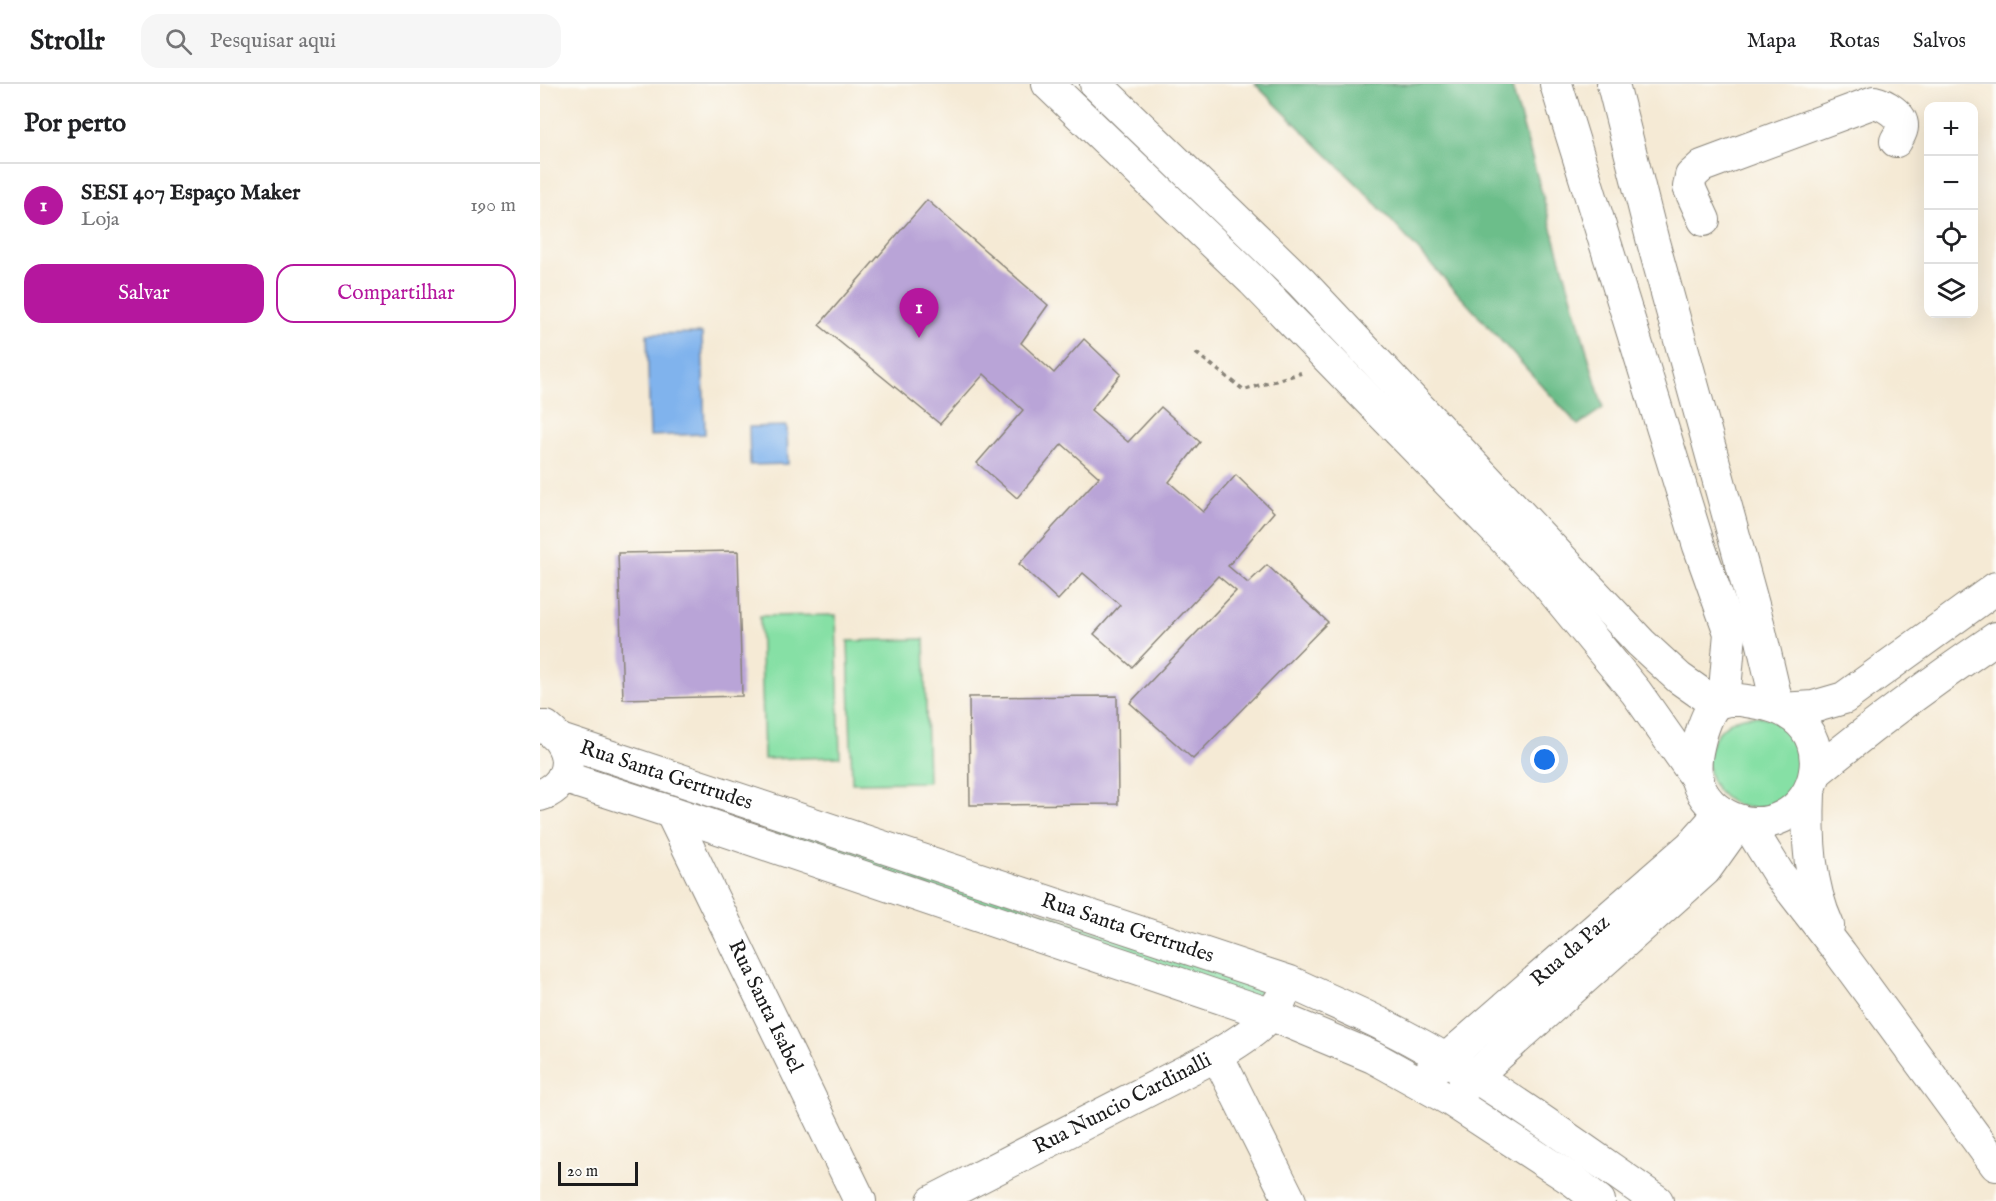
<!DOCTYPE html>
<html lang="pt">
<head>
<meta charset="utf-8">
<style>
	:root { --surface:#fff; --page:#f6f6f6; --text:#202124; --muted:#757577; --line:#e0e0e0; --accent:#b5179e }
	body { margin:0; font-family:"IM FELL English",serif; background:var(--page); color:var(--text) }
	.controls { position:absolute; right:18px; top:18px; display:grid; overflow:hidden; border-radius:12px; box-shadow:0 6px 24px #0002 }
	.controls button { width:54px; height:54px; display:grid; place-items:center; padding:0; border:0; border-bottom:2px solid var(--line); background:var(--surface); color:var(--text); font:30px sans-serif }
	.scale { position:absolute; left:18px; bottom:15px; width:80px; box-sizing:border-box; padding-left:6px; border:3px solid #1c1c1c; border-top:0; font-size:16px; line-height:21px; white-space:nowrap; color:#1c1c1c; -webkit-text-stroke:4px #fdfcf7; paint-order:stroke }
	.you { position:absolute; left:1005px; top:676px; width:21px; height:21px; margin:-15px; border:4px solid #fff; border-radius:50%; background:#1a73e8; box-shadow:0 0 0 9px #1a73e833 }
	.badge { display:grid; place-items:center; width:39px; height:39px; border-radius:50%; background:var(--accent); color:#fff; font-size:20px; font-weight:700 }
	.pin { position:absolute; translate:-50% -50px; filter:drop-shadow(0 2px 3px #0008) }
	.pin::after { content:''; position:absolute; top:32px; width:21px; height:18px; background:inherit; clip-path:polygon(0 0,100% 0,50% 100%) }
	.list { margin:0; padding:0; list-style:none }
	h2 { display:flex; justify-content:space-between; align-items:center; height:78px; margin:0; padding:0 24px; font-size:26px }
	h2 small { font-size:20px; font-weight:400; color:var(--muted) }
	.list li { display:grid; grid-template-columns:39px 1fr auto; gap:18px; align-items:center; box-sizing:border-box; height:84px; padding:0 24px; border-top:2px solid var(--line) }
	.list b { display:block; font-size:22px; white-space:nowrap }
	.list p { margin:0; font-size:20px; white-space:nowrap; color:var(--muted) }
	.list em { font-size:20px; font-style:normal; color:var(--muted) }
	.actions { display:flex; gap:12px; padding:18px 24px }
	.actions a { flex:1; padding:14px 0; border:2px solid var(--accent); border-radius:18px; text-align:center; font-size:21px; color:var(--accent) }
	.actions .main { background:var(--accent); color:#fff }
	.icon { flex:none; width:33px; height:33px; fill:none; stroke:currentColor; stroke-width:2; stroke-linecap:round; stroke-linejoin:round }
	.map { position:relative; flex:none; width:1456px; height:1117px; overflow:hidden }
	header { display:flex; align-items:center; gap:36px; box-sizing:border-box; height:84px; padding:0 30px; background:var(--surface); border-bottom:2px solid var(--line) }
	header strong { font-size:28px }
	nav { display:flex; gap:33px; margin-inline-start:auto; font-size:21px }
	.search { width:420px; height:54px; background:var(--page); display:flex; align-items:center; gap:15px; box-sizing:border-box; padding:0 21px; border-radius:18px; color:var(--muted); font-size:22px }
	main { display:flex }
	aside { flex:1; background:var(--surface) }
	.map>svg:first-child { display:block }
	.green { fill:#86e0a5; stroke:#517e60; stroke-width:1.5 }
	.forest { fill:#6cbe8a; stroke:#446d53; stroke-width:1.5 }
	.water { fill:#80b3ed; stroke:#4e6884; stroke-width:1.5 }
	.building { fill:#b9a4d7 }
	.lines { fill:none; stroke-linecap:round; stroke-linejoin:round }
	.minor-casing { stroke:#888378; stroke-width:34 }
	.path { stroke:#888378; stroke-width:4; stroke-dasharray:4.5 4.5; stroke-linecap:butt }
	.minor { stroke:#fff; stroke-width:32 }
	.labels { text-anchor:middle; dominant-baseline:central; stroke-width:4.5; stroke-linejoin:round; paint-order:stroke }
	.street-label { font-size:21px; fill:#1c1c1c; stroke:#fdfcf7 }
</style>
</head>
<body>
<header>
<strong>Strollr</strong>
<div class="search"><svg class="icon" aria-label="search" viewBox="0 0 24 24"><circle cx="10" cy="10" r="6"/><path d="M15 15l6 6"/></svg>Pesquisar aqui</div>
<nav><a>Mapa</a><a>Rotas</a><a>Salvos</a></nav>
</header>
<main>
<aside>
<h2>Por perto<small></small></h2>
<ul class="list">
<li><span class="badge">1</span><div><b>SESI 407 Espaço Maker</b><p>Loja</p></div><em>190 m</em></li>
</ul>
<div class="actions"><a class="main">Salvar</a><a>Compartilhar</a></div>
</aside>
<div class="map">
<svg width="1456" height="1117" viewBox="0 0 1456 1117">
	<rect width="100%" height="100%" fill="#fdfcf7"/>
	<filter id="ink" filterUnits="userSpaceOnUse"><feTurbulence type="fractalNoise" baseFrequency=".0167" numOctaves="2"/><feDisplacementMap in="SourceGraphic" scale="12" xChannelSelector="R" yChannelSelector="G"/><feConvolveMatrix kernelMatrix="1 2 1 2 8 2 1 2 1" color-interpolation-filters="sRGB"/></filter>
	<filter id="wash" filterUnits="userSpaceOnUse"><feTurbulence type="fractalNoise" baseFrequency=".008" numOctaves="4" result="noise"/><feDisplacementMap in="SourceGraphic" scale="24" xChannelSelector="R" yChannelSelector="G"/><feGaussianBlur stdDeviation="1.35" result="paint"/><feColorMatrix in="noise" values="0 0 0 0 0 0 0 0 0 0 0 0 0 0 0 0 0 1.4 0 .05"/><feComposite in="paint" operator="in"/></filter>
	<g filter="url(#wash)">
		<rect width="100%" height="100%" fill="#f5ead5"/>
		<g class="green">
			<path d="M296 531 300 673 224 675 220 532Z"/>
			<path d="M384 555 388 698 312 699 308 557Z"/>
			<circle cx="1214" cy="678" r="46"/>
			<path d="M139 707 721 901 719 909 710 915 137 715Z"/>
		</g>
		<path class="forest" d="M715 0H971L1063 324 1038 341 825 108Z"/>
		<g class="water">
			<path d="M162 249 165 350 110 352 107 250Z"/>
			<path d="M247 342 248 380 210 381 209 343Z"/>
		</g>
		<g id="blocks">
			<g class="building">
				<path d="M387 116 508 221 481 259 514 289 544 255 581 290 551 326 588 358 621 323 660 358 629 398 663 428 696 391 734 428 688 482 708 499 727 481 788 538 653 675 590 619 696 507 678 492 592 583 554 550 580 521 543 489 518 516 479 480 559 393 522 360 477 414 437 379 483 326 444 290 400 340 279 241Z"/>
				<path d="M198 467 202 612 83 615 78 469Z"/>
				<path d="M577 612 578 720 430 721 429 613Z"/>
			</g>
		</g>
	</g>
	<g filter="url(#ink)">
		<use href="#blocks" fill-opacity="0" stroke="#888378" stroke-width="1.5"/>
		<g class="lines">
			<g class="minor-casing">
				<g id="minor">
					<path d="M508 0 713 197 1004 496 1096 608 1158 696"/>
					<path d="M556 0 761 198 1101 559 1139 594 1176 620"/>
					<path d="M1016 0 1159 462 1190 549 1184 617"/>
					<path d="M1073 0 1113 158 1218 539 1238 624"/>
					<path d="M1164 136 1149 103 1151 92 1162 82 1334 18C1344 20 1363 31 1362 43 1362 48 1358 53 1356 57"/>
					<path d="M1200 616C1220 619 1239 621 1255 634 1289 660 1279 716 1242 733 1210 749 1167 731 1157 696 1153 679 1158 662 1162 647 1165 638 1170 624 1178 619 1184 615 1193 616 1200 616Z"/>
					<path d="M1241 625 1273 623 1304 614 1456 504"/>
					<path d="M0 643H6C10 647 17 652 20 657 35 679 24 704 0 711"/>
					<path id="s1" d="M20 656 750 898C781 913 814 926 845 942 941 990 1029 1056 1117 1117"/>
					<path d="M1275 689C1333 641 1394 596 1456 554"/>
					<path d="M23 693 131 728 732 931 833 973 912 1017 1034 1097 1059 1117"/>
					<path d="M1269 708C1267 754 1269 800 1288 842"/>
					<path id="s2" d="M131 728 320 1117"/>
					<path d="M1207 739 1238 789 1301 870 1456 1081"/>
					<path d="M677 971 750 1117"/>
					<path id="s3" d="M891 987 905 976 1151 762 1181 728"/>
					<path d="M921 1007 934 993 1165 786 1200 737"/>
					<path id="s4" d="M393 1117 677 971C703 955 726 942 741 915"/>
				</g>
			</g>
			<path class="path" d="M656 269 704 306 761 289"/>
			<use href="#minor" class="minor"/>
		</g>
	</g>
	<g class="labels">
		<g class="street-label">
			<text stroke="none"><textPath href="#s1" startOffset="112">Rua Santa Gertrudes</textPath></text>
			<text stroke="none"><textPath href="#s1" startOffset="598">Rua Santa Gertrudes</textPath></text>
			<text stroke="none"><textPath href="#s3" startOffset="184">Rua da Paz</textPath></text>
			<text stroke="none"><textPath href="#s2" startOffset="216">Rua Santa Isabel</textPath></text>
			<text stroke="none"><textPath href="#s4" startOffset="213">Rua Nuncio Cardinalli</textPath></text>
		</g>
	</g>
</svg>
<div class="controls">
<button>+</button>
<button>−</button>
<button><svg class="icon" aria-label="locate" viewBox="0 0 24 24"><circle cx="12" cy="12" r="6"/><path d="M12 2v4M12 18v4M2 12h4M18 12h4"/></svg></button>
<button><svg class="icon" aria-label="layers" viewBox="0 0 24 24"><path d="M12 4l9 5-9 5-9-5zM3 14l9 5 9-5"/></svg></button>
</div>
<div class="scale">20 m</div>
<div class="you"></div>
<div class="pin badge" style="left:379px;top:254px">1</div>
</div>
</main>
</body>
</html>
